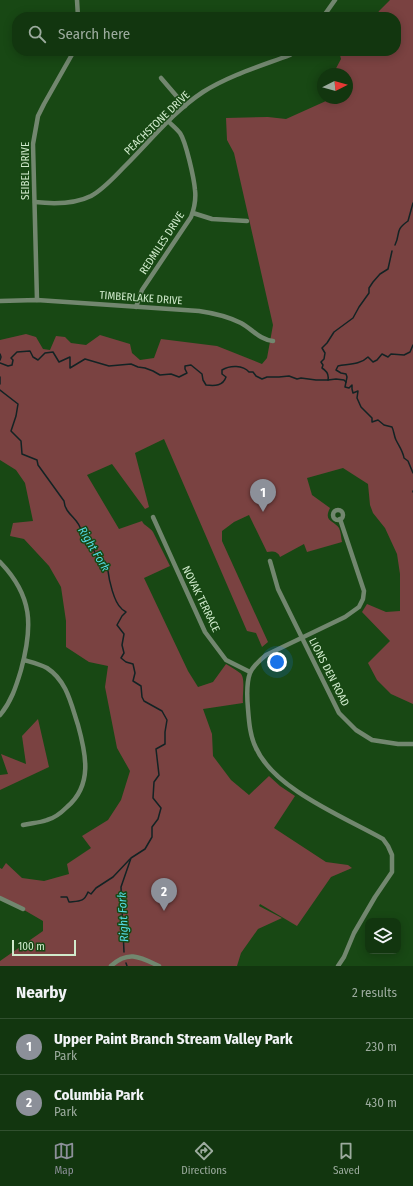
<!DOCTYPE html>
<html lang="en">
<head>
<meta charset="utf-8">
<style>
	:root { --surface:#12360f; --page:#1b3e18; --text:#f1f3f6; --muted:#9cab9e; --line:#31502f; --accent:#8c9099 }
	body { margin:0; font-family:"Fira Sans Condensed",sans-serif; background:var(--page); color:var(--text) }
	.controls { position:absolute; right:12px; bottom:12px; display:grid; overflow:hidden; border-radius:8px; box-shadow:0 2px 10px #0003 }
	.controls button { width:36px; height:36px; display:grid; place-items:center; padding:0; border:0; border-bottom:1px solid var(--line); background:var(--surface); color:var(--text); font:20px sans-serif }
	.compass { position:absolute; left:317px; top:68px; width:36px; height:36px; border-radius:50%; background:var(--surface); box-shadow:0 2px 10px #0003; rotate:84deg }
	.scale { position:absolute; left:12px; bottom:10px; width:64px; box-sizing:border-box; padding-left:4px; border:2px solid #d0eacc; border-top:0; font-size:11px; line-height:14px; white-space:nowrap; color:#d0eacc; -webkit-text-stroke:3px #184814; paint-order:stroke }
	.you { position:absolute; left:277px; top:662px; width:14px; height:14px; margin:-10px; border:3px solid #fff; border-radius:50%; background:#1a73e8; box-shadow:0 0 0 6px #1a73e833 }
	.badge { display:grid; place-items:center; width:26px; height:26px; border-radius:50%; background:var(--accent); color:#fff; font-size:13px; font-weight:700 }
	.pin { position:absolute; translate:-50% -33px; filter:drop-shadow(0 1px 2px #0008) }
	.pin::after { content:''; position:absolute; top:21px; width:14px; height:12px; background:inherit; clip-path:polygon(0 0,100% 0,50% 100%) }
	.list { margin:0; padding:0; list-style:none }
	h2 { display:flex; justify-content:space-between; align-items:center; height:52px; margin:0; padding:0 16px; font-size:17px }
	h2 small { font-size:13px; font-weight:400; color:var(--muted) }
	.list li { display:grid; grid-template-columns:26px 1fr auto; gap:12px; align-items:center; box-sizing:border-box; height:56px; padding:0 16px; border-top:1px solid var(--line) }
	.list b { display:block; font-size:15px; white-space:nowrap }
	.list p { margin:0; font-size:13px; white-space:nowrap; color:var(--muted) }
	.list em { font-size:13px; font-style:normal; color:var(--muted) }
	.icon { flex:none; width:22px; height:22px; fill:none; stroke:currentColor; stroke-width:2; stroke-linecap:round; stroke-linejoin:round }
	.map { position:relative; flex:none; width:413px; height:966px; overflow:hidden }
	.search { position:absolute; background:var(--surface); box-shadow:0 2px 10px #0003; left:12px; right:12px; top:12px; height:44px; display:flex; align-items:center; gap:10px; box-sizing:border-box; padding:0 14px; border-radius:16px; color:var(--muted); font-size:15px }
	.sheet { height:164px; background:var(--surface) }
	nav { display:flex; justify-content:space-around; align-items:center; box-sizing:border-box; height:56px; border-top:1px solid var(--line); background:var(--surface); font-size:11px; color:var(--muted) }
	nav a { display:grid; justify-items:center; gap:2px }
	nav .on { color:var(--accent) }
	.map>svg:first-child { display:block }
	.green { fill:#7a4241 }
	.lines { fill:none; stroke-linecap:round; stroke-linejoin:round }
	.stream { stroke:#122324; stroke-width:1.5 }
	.street { stroke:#72876f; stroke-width:4.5 }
	.labels { text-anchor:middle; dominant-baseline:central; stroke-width:3; stroke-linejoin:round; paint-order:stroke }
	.street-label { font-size:11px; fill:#d0eacc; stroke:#184814 }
	.water-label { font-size:12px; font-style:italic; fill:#53dae4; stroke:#184814 }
</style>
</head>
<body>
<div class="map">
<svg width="413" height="966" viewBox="0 0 413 966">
	<rect width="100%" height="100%" fill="#184814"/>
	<g class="green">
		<path d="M390 0H413V704L391 694 377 680 368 663 390 641 362 612 367 604 386 612 400 611V574L397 554 385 528 373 513 370 505 368 484 343 468 307 478 312 495 330 508C323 522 334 520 339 528 341 532 341 538 342 542L307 552 304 544 280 557C278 551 272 551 267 552L249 515 234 522 222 531V541L268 642 262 647 256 633 247 631 164 439 135 453 149 507 145 509 112 464 87 475 119 529 142 521C144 526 150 527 153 532L170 566 144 578 188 671 198 687 213 682 226 664C231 667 236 670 240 673 246 677 242 695 243 703L203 709 212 734 213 756 231 780 249 795 269 776 280 786 295 796 274 828 326 862 348 865 352 868 331 877 297 926 260 904 259 906 282 918 258 929 241 953 237 966H0V961L43 931V921L0 896V868L2 869 6 863 22 878 44 881 69 874 67 864 91 848 82 836 108 820 121 800 130 771 117 748 105 687 108 666 89 662 66 647V621L61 587 49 566 24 539 10 536 13 523 33 521 25 483 16 470 0 460V340L26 334 36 337 43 349 50 350 56 336 65 337 71 343 86 345 100 335 130 344 132 353 140 360 154 358 161 339 217 346 262 364 267 358 273 325 234 153 227 140 226 118 268 117 286 119 326 101 327 98H347V74H333L341 59 339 51H396V17H376L379 11Z"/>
		<path d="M38 719 49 767 0 790V775L8 774 1 754 26 764 22 736Z"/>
	</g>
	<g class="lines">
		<g class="stream">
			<path d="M395 245C401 233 394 231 408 221L413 203"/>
			<path d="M0 354 1 357 0 360"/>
			<path d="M0 363 8 366 12 365 13 360 11 358 17 352 30 351 33 357 38 360 45 353 53 352 59 362 70 357V368L85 359 109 366 131 364 138 367 145 368 153 371 160 375 171 374 179 377 187 373 185 369V366L191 365 202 374 203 380 206 385C215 386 223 386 226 377L222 374V370C230 365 243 365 249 372H253L256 376 262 379 267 377H279L289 376 297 379 301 378 316 380H328L336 379 344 380 346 382 345 387 349 388 352 385V389L353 393 358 391 357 398 361 407 372 418V422L378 420 384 425 392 427C394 431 394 436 396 440 399 446 403 451 404 458L408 461 413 473"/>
			<path d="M0 377V384"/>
			<path d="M328 380C329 375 327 371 322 368L323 365 321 362 324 359 325 353 322 348 327 343 334 332 353 318 359 307 369 293V288L373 282 380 274 388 269 392 251"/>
			<path d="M346 382 347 377 346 374 341 373 336 370 338 366C348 364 360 365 368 357L373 362 377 360 382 354 388 357 391 354 404 355 410 352 413 345"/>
			<path d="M0 390 18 404 16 416 11 431 21 441 22 454 37 460 38 465 64 501C65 515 80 519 81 531L86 533 101 566 108 571C109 580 114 602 121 608 122 610 125 611 126 612L122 616 117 625 124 634 122 645 124 653 121 658 126 662 133 664 135 673 133 681 141 686 142 697 144 701 162 711 167 720 165 732V744L156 749 159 775 154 782 153 798 161 808 158 819 152 827V837L145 849 131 858 121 887 124 952"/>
			<path d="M413 491V492"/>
			<path d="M61 897H67L69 902C80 901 84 902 88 892L91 894 96 888 113 877 130 859"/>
			<path d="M126 963 127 966"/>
		</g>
		<g class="street">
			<path d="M77 0 78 17"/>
			<path d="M323 17 335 0"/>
			<path d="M161 78 185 106"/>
			<path d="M35 202C53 204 75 204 91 196 104 189 115 176 126 165 150 141 174 111 203 92 230 75 261 66 290 55L296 51"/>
			<path d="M193 213 212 219 247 221"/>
			<path d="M37 300 33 144 38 116 44 104 74 51"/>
			<path d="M0 301 37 300 199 311C213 313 227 316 241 323 252 329 260 340 273 341"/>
			<path d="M136 307 142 290 191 217C194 209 196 198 195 190 194 178 186 142 180 133 177 129 172 125 169 122"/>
			<circle cx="338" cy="515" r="5"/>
			<path d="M153 517 205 632 226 660 250 672"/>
			<path d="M270 561 278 589 339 713 356 730 372 740 398 744H413"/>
			<path d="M0 562C33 596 33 626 21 670 16 687 11 702 0 715"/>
			<path d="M23 825C31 823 39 823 47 820 55 818 61 813 67 807 93 785 86 754 78 725 71 704 67 681 47 668 40 664 31 662 24 660"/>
			<path d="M0 898 23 909"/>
			<path d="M111 966C128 950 140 957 159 966"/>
			<path d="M338 966 344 957 354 933 375 897 392 872V855L388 846 383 839C344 817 274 789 256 748 250 736 249 722 248 709 247 698 246 684 250 673 253 666 260 660 266 655L345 617 359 607 363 599 364 591 340 519"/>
		</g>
	</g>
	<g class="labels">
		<g class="street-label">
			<text transform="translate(157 123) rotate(-44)">PEACHSTONE DRIVE</text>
			<text transform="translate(25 171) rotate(-90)">SEIBEL DRIVE</text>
			<text transform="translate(162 243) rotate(-57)">REDMILES DRIVE</text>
			<text transform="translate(141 298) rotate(4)">TIMBERLAKE DRIVE</text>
			<text transform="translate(201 599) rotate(64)">NOVAK TERRACE</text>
			<text transform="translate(329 672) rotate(63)">LIONS DEN ROAD</text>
		</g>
		<g class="water-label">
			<text transform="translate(94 549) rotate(59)">Right Fork</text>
			<text transform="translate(123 917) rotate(-93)">Right Fork</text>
		</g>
	</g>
</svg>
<div class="controls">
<button><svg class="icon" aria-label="layers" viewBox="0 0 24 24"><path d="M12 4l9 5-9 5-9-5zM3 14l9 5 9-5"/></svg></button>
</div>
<svg class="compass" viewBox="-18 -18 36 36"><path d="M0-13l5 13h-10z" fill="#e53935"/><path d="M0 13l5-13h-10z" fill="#9cab9e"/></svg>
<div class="scale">100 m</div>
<div class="you"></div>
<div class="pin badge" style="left:263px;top:512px">1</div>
<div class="pin badge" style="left:164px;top:911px">2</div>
<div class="search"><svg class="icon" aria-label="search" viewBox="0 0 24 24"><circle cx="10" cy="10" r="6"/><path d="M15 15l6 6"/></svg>Search here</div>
</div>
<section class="sheet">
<h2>Nearby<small>2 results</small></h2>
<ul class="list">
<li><span class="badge">1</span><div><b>Upper Paint Branch Stream Valley Park</b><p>Park</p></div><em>230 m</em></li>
<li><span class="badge">2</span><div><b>Columbia Park</b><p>Park</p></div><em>430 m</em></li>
</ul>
</section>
<nav>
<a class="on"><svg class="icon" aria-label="map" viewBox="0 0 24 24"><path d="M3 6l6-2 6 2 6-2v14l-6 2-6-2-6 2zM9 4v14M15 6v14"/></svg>Map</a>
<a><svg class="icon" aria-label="directions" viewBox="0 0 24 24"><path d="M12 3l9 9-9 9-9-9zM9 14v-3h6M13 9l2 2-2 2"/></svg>Directions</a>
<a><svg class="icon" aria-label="saved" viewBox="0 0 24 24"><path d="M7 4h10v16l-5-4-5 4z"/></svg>Saved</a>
</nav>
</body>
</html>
